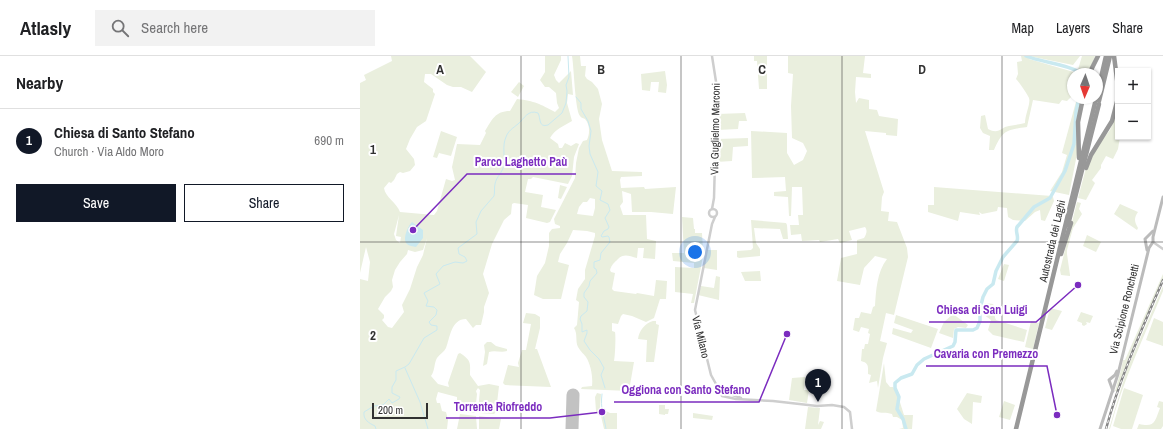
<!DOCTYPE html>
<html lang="en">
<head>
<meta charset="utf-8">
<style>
	:root { --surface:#fff; --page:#f2f2f2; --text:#202124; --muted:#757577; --line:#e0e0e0; --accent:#111827 }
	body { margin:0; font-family:"Archivo Narrow",sans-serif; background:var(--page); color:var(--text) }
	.controls { position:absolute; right:12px; top:12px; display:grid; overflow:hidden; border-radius:0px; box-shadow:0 1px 3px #0004 }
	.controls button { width:36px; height:36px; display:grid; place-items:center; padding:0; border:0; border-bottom:1px solid var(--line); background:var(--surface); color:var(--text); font:20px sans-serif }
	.compass { position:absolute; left:707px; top:12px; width:36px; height:36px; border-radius:50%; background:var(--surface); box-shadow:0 1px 3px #0004; rotate:182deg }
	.scale { position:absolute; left:12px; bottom:10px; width:56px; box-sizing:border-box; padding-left:4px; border:2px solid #313131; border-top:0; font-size:11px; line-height:14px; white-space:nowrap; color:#313131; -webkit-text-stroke:3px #fff; paint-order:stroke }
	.you { position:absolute; left:335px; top:196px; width:14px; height:14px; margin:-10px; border:3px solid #fff; border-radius:50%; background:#1a73e8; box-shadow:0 0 0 6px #1a73e833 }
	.badge { display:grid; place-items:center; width:26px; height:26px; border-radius:50%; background:var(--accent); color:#fff; font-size:13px; font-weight:700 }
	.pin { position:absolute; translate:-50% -33px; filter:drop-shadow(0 1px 2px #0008) }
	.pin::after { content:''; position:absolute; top:21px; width:14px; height:12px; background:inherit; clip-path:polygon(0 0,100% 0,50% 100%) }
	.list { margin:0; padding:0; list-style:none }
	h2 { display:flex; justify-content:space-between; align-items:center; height:52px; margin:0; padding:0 16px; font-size:17px }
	h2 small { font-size:13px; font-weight:400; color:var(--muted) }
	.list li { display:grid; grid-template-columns:26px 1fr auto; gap:12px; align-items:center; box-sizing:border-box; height:64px; padding:0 16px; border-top:1px solid var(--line) }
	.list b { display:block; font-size:15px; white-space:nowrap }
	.list p { margin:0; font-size:13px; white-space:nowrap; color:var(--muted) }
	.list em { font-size:13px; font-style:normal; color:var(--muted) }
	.actions { display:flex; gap:8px; padding:12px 16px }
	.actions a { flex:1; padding:9px 0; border:1px solid var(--accent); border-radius:0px; text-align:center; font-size:14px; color:var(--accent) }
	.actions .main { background:var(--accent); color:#fff }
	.icon { flex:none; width:22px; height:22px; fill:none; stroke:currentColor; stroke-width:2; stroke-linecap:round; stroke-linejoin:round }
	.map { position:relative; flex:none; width:803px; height:373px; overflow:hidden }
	header { display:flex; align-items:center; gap:24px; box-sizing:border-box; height:56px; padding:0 20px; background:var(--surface); border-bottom:1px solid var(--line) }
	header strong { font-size:19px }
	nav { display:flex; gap:22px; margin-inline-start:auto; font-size:14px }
	.search { width:280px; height:36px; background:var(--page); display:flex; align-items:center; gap:10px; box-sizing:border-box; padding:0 14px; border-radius:0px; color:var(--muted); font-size:15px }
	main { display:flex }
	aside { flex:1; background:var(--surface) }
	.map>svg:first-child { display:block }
	.green { fill:#eaefde; fill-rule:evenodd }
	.water { fill:#c9e9f0 }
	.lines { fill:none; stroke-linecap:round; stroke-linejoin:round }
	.stream { stroke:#c9e9f0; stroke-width:1 }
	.river { stroke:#c9e9f0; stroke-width:3.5 }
	.runway { stroke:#c2c2c2; stroke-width:13 }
	.tertiary { stroke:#cecece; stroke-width:2.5 }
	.secondary { stroke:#bbb; stroke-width:3 }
	.motorway { stroke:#989898; stroke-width:4.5 }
	.rail-casing { stroke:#868686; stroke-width:2.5 }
	.rail { stroke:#fff; stroke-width:1; stroke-dasharray:3; stroke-linecap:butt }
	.grid { fill:none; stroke:#313131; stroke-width:1; stroke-opacity:0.55 }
	.labels { text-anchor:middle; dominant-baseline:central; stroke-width:4; stroke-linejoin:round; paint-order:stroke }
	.street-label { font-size:11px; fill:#313131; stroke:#fff }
	.grid-label { font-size:13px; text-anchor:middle; font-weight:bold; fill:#313131; stroke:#fff; stroke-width:4; stroke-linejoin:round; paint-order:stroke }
	.leader { fill:none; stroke:#7b2cbf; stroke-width:1.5 }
	.callout-dot { fill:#7b2cbf; stroke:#fff; stroke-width:1.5 }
	.callout-label { font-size:12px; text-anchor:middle; font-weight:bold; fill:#7b2cbf; stroke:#fff; stroke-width:4; stroke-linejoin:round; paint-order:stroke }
</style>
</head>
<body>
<header>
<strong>Atlasly</strong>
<div class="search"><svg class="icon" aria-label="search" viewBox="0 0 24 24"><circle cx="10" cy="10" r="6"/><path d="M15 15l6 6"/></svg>Search here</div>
<nav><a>Map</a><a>Layers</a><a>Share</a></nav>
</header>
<main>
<aside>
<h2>Nearby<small></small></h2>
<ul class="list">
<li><span class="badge">1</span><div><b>Chiesa di Santo Stefano</b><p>Church · Via Aldo Moro</p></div><em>690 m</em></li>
</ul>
<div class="actions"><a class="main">Save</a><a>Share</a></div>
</aside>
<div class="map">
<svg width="803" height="373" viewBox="0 0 803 373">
	<rect width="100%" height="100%" fill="#fff"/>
	<g class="green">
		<path d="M31 0H110L126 16 112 36 101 31H93L87 29 71 18H65L64 26 73 33V36L75 38 66 65 57 71 50 83 46 93 54 103 55 109 50 115 43 117 40 116 37 118 34 124 31 127 29 126 24 132C25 141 37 147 40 156L74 159 77 155 86 123 92 125 95 124 92 111 97 88 120 89 126 77 125 75C132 64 135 55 150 55L157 43C175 45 180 48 195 56L199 52 197 47 196 37 189 31H185L180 24 185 16V0H201V4L194 19 196 24 199 27 211 15 213 39 208 38 207 47 212 65C204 70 195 73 190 82L198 88 199 92H202L205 87 211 90 216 87 219 88 214 101 212 120 208 128 173 121 171 123H168L165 136 183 139 181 151 196 154 190 166 187 167 166 162 168 149 154 147 152 148 151 158 144 164 132 188 123 218 129 237 124 251V256L121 269H116L113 272 106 263C91 263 90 282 86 292 84 296 80 298 77 302 74 307 75 315 71 320L78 328 89 331 88 327 98 298 100 297C112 305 110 307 110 319L118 330 129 328 139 330 136 356 134 358 119 357 118 355 120 334 118 332 116 335 117 338 115 357 100 356 97 353V341L78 336 76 343 77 347H80L82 355 86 356 88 364 87 373H0V223L8 225 10 206 6 191 0 217V27L6 24 4 19 32 5ZM39 159 36 180 41 181 40 187 36 184 34 178ZM67 182 63 199 57 211 50 233 42 249 44 256 32 272 28 271 22 264 24 262V259L18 253 25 241 31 235 33 231 32 224 35 214 40 206 47 198 48 194 55 196 63 194Z"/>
		<path d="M212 0H220L221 10H226L225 20 227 23 232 26 238 33 242 48 239 63 242 84 252 115 282 116V120L261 121 260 124 261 132 284 131 285 133 316 131 313 158 291 156H272L271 138 262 135 263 146 260 150 263 159H286L287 183 296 185 295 203 283 202 284 192H278L277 202C269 200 264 197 258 203 254 207 252 208 250 214L251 216 255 217 252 233 254 235 276 238 277 237 294 240 296 224 307 225 306 243H300L294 262 286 266 272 260 263 258 261 260 258 268 252 267V275L255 276C256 280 255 301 254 305L274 306 269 335 221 333 222 331 232 330C233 321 231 309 226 301 224 298 220 295 218 291 215 285 218 278 214 272L217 269 219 246 216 244 218 233 225 223V214L235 180V177L227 175 213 174 207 187 200 198 198 206 209 209 201 243H183L174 239 177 220 185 207 189 190V177L192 173 200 172V170L195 168 194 163 215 122 216 107 219 92 223 85 227 84C230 78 230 68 225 63 224 62 221 62 220 60 215 54 214 11 212 0ZM230 142 235 143V152L233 160 217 158 219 151 223 146H227Z"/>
		<path d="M394 0H407V33H399L397 5H394Z"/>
		<path d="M428 0H505L503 17 511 18V22L496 21 495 36 496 47 499 42 509 44V53L517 54 519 60 538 63 537 80 526 79V77L505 75 524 136 522 141 521 155 529 156 528 165 537 166 547 192 548 201 534 259 526 257 520 285 527 287 523 302 518 332 517 325 509 327 511 319 508 318C508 310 509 307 501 305L502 293H504L505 288H508L510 278 508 277 509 273 501 271 499 276 493 274 495 262H499L501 256 511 258 513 251 515 250C516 234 517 216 527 203L515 200 504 212 500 229 477 225 481 202 497 198V184L504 182C506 179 508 175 505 171L489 175 492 184 480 187 478 183 460 186 459 184 442 185 441 178 431 179 430 169H439L438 159H443L442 131H432L431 160H429L428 141 414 140V136L426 135 425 121 392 122 391 75 427 77V97L434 109 443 104 447 95 443 87 432 82 431 50 433 18 428 17Z"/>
		<path d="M661 0H720L713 9 669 0V3L717 17 722 0H735L728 18H713V39L707 45 702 44 699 48 673 44 667 71C646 74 643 74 634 94H629L630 80 623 77 620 72 621 60 625 59 628 73C639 79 641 71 649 70 655 69 660 68 665 67 665 59 671 47 669 42 668 39 659 26 656 23L658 18 657 6 662 5Z"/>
		<path d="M305 15 307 29 306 37 298 36 299 26H291L290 35 282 34 281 18Z"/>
		<path d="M159 26 164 30 158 41 151 36Z"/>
		<path d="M717 42H721L717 98 709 139 690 135 702 116 707 99 702 97Z"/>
		<path d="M385 57 387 65H379L378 73 357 74V58Z"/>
		<path d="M758 60V81H760L758 93 753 103 746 100 741 109V112L732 124 735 127 726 144 718 142 726 112 736 92 750 74 755 61Z"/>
		<path d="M81 75 97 81 91 100 79 97 77 102 73 101Z"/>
		<path d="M388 82V90L373 91 372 105 356 106 357 83Z"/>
		<path d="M200 129 207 131 201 143 198 142Z"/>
		<path d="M574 131 692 140 693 141 694 145 685 165 681 164 680 154 675 156 665 165 653 164 648 161 647 152 638 151 637 155 622 158 619 156 620 159 600 156 598 165 568 156V149H574Z"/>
		<path d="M717 146 721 147 719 153 722 158 713 172 707 194V198L710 219V220L701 219 700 214Z"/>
		<path d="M760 148 778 156C774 162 774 165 778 172L777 174 754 158Z"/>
		<path d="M322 161 333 162 334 173H335V177H342L343 195H344L334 247H331L333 238 315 236V211L334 212V207L313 205 312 197H324Z"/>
		<path d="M391 164 426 167 427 169 428 183H423L420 173 394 172 396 187 400 193V200L379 202 377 201V195L391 194 393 192Z"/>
		<path d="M727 179 741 186 736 196 723 190Z"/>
		<path d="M347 194H357V214L344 212Z"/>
		<path d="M644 208 649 209 644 225 638 223Z"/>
		<path d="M400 215 401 225H385L381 216Z"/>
		<path d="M803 218V223L770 298 757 335H755L761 314 763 304H765Z"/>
		<path d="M356 220 360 221 359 244 338 239 341 230 354 232Z"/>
		<path d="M803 230V235C784 281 763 324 750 373H749L767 313Z"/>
		<path d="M625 247 633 248C636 253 633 259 636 264L667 274 664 286 633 279 628 274 631 264 623 258 622 253Z"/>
		<path d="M690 252 702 255 692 274 685 272Z"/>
		<path d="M721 256 733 260 730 267 726 266 727 268 724 270 722 269V267L717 265Z"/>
		<path d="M166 257 175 258 180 261V272L175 293H177L191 331 145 329 143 327 148 309 159 311 158 307 162 294H166L171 268 163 267Z"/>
		<path d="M593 258 608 269 606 272 598 271 594 273 593 282 579 277 584 266Z"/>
		<path d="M536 259 578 273 571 292 532 278 533 272 551 277 553 274 534 267Z"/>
		<path d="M794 262 803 266V290L786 284Z"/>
		<path d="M293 265H296V268L299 269 294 306H286L287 284 278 283C279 275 285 267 293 265Z"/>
		<path d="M671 265 679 267 673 293 665 291Z"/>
		<path d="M127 286H131L136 290 147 293V295C141 297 135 294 129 296L127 308 123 310 125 296 124 289Z"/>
		<path d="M524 307 526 326 530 331H533L538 340 544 359H553L552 373H539L543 372 542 364 537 361H533L532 358C526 356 521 358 516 355Z"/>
		<path d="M445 321 444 334H449L447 347 429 344 432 322Z"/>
		<path d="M764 332 783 339 772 373H761L753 370Z"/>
		<path d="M237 337 241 338 240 352 250 357H257V373H244L241 360 236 355 235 341Z"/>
		<path d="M607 337 622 340 621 347 613 346 612 368 604 363 597 353Z"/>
		<path d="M644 345 655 349 650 364 639 361Z"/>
		<path d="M799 345 803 346V370L801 373H777L779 368C795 372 795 365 800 352L797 351Z"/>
		<path d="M299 349H305V353H309L308 358H305V359L299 358Z"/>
		<path d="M448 351 460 352 458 369 460 365 464 366 461 373H445Z"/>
		<path d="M333 357 353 360 352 364 333 362Z"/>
		<path d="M100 358 116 360 117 373H97Z"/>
		<path d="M119 360 141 363 139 373H119Z"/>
	</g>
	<path class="water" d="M52 166 63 174V182L56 191C53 190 49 190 47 188 42 183 48 170 52 166Z"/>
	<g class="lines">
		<g class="stream">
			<path d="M216 41 221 47V53L228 65 231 75 229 90 230 98 238 116 236 130 242 135 240 144 248 148 250 154 245 162 249 171 248 173 244 175 241 180 242 181 248 180 249 181 250 186 241 197 240 204 234 206V212L236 213 237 217 230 225 229 230 224 237V241L228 246 227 255 221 260 220 263 222 268V276L227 274V277L224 285 230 294 239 303 244 312 241 319 245 332"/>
			<path d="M45 312 60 346 68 373"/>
			<path d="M242 338C240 353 244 359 246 373"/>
			<path d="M16 373 15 370C9 367 3 364 4 356L14 350 23 349 29 343 32 347 39 343 40 341 32 337V331L36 324V315L45 311 49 308 64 282 77 274V270L71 269 69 266 76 259 77 254 74 251 66 250 68 245 64 237 80 228 76 218 83 210 95 206 103 207 107 205 105 201 99 198 98 192 117 178 116 166 121 155 134 140C135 136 134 132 135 128 136 121 143 116 144 109 145 100 142 90 146 81 148 75 153 72 158 68 164 63 168 53 178 57 181 62 178 72 188 69L202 57 206 47 207 35 206 29 209 21 208 0"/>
		</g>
		<g class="river">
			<path d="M666 0C683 7 704 7 719 16V18"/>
			<path d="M546 373 543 363 537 353 539 341 535 332V327L541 322 552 318 557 309 564 303 593 290 595 286 596 274H613L617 272 620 265V253L623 241 627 233 633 228 636 215 643 201 657 185C659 180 655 176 657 171L674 151 690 142 705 115 714 88 716 56 719 42"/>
		</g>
		<path class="runway" d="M212 373 213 339"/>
		<g class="tertiary">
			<path d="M352 0 357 32 354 142 352 153"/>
			<circle cx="353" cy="157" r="4"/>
			<path d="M355 161 352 168 335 254 351 319 361 337"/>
			<path d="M793 186 803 193"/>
			<path d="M367 337 381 342"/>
			<path d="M365 340 366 336 362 335 361 337 362 340 376 343 413 345 457 350 472 349 484 351 490 356 492 373"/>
		</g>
		<g class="secondary">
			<path d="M787 194 785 183 793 175"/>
			<path d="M753 335 749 324 755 319 757 315"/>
			<path d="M740 373 758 318 789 192 793 186V181L803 141"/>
		</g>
		<g class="motorway">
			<path d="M754 0 758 31"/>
			<path d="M729 18 738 0"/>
			<path d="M737 39 746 0"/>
			<path d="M736 44V42"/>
			<path d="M739 45 750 0"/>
			<path d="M719 102 718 66 723 42"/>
			<path d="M726 112 731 99 752 65 758 42"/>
			<path d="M708 169 739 48"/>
			<path d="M701 198 711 167"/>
			<path d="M656 373 735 47"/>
		</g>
		<g class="rail-casing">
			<path id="rail" d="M746 373C760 321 782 273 803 224"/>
		</g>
		<use href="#rail" class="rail"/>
	</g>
	<path class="grid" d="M161 0V373M321 0V373M482 0V373M642 0V373M0 186H803"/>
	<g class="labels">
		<g class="street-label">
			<text transform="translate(355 73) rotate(-89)">Via Guglielmo Marconi</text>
			<text transform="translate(692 185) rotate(-77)">Autostrada dei Laghi</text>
			<text transform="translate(764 253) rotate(-76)">Via Scipione Ronchetti</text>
			<text transform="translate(341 281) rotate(76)">Via Milano</text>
		</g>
	</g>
	<g class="grid-label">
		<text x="80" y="18">A</text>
		<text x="241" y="18">B</text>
		<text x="402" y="18">C</text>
		<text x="562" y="18">D</text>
		<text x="13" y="98">1</text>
		<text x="13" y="284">2</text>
	</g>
	<path class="leader" d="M53 174L107 118H216M718 229L676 266H569M697 359L687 310H566M427 278L399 346H254M242 356L190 362H86"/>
	<g class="callout-dot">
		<circle cx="53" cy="174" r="4"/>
		<circle cx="718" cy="229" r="4"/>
		<circle cx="697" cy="359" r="4"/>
		<circle cx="427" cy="278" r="4"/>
		<circle cx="242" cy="356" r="4"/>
	</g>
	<g class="callout-label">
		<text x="161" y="110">Parco Laghetto Paù</text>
		<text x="622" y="258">Chiesa di San Luigi</text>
		<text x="626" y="302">Cavaria con Premezzo</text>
		<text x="326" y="338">Oggiona con Santo Stefano</text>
		<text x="138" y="355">Torrente Riofreddo</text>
	</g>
</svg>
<div class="controls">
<button>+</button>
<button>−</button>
</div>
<svg class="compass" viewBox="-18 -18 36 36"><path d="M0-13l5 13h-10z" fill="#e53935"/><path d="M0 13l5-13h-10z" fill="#757577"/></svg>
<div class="scale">200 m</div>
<div class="you"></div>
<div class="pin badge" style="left:458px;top:346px">1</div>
</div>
</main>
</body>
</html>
